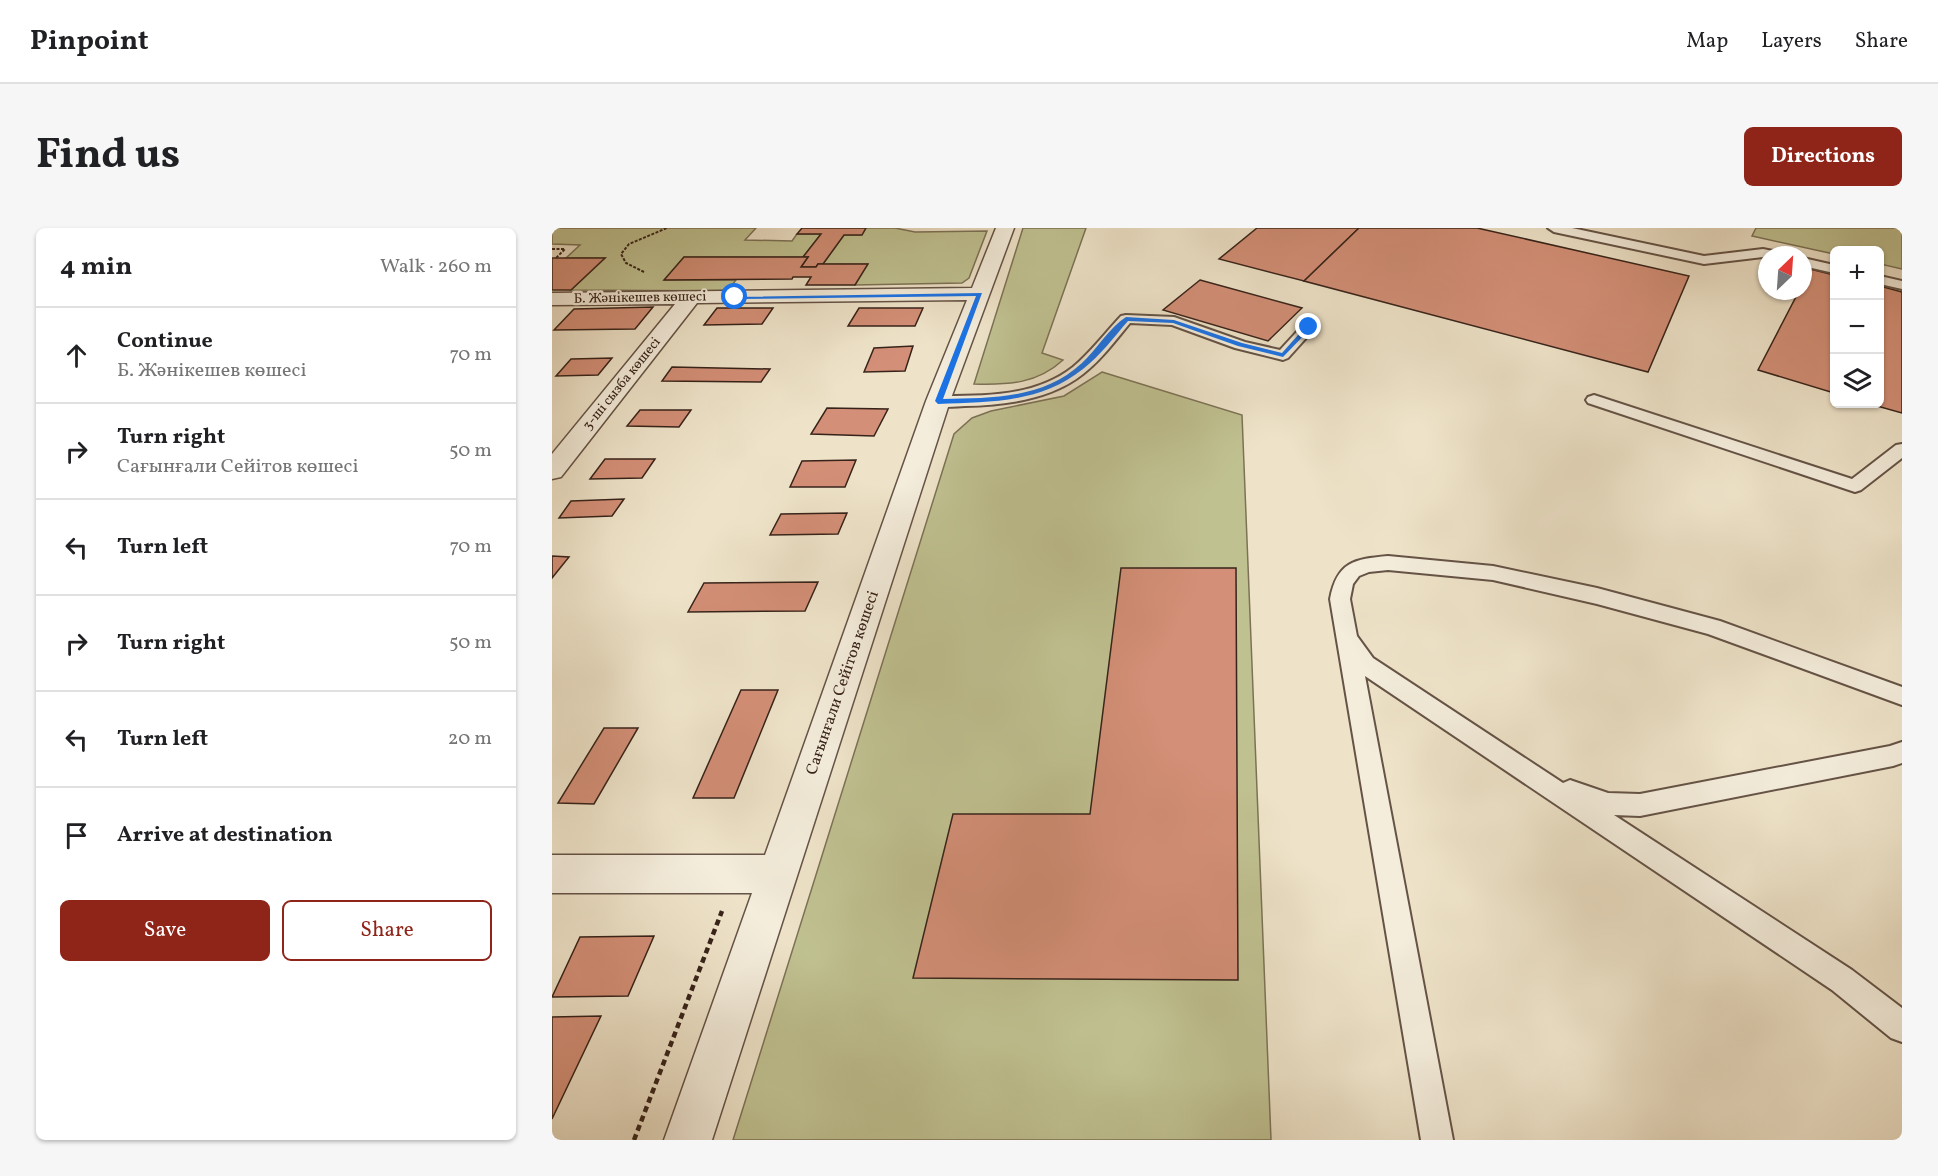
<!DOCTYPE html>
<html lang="en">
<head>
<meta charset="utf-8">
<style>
	:root { --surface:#fff; --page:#f6f6f6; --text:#202124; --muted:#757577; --line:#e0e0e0; --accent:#8f2418 }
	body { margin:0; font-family:Vollkorn,serif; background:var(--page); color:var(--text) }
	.controls { position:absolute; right:18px; top:18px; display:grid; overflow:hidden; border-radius:9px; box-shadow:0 2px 4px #0004 }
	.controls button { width:54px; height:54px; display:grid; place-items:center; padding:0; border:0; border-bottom:2px solid var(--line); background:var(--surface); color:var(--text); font:30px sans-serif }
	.compass { position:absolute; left:1206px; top:18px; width:54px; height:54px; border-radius:50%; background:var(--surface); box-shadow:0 2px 4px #0004; rotate:25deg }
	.stop { position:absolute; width:18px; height:18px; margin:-14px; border:4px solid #1a73e8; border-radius:50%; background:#fff }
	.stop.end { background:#1a73e8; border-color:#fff; box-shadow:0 2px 6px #0008 }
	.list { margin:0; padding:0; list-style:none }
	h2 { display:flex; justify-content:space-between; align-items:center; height:78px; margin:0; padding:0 24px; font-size:26px }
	h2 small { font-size:20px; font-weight:400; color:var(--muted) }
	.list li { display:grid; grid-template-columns:39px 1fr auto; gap:18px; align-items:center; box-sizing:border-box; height:96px; padding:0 24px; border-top:2px solid var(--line) }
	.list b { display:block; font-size:22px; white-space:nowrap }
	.list p { margin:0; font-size:20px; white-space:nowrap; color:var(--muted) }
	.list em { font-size:20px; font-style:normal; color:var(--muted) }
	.actions { display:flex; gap:12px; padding:18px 24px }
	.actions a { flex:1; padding:14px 0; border:2px solid var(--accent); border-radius:9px; text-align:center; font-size:21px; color:var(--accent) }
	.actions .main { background:var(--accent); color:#fff }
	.icon { flex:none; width:33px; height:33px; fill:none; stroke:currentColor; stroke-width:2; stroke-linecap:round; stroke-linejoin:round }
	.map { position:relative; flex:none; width:1350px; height:912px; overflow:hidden; border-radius:9px }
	header { display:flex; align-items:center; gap:36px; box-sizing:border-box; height:84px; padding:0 30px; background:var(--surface); border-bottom:2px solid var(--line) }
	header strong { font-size:28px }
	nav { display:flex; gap:33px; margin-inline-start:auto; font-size:21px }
	.intro { display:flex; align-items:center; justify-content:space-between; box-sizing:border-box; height:144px; padding:0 36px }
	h1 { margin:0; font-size:42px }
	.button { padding:15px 27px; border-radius:9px; background:var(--accent); color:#fff; font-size:21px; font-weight:700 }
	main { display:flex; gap:36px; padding:0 36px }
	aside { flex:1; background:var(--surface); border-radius:9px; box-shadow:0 2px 4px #0004 }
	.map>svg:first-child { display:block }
	.green { fill:#c0c191; stroke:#7c7256; stroke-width:1.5 }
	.building { fill:#d38f77; stroke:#37231a; stroke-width:1.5 }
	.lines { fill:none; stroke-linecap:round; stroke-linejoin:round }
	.service-casing { stroke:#655346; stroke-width:4 }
	.minor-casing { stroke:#655346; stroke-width:3 }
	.path-far1 { stroke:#37231a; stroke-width:2; stroke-dasharray:3 1.5; stroke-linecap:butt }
	.path { stroke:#37231a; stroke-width:4.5; stroke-dasharray:6 4; stroke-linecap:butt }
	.service { fill:#f4eddc; fill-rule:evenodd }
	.minor { fill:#f4eddc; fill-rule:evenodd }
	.route { fill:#1a73e8 }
	.labels { text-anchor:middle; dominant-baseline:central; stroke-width:5; stroke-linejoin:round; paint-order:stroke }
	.far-street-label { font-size:14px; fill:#37231a; stroke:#f4eddc }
	.street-label { font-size:16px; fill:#37231a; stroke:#f4eddc }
</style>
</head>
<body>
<header>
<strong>Pinpoint</strong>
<nav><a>Map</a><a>Layers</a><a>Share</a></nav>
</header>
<div class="intro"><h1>Find us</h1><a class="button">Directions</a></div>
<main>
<aside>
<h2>4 min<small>Walk · 260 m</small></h2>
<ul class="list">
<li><svg class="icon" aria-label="ahead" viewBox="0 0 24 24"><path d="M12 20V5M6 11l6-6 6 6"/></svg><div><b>Continue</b><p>Б. Жәнікешев көшесі</p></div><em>70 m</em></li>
<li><svg class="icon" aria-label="right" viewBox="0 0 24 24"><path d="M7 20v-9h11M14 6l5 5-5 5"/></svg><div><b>Turn right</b><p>Сағынғали Сейітов көшесі</p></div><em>50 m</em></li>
<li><svg class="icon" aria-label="left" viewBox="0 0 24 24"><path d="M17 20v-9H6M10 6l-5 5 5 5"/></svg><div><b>Turn left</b></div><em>70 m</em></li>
<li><svg class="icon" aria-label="right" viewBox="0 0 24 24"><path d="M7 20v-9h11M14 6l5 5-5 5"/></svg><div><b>Turn right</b></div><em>50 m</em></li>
<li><svg class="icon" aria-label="left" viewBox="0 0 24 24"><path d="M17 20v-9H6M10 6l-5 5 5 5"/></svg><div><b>Turn left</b></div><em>20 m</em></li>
<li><svg class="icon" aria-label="arrive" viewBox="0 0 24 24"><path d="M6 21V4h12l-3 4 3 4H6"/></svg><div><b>Arrive at destination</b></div></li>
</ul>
<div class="actions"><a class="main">Save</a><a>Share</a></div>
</aside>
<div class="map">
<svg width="1350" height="912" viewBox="0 0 1350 912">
	<rect width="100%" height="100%" fill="#eee3c9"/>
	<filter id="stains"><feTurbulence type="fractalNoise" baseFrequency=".00333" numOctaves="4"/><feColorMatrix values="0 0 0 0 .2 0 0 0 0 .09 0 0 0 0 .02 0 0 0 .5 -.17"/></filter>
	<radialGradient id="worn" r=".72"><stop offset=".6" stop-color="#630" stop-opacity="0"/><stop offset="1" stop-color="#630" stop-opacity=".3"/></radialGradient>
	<g class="green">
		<path d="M0 0H204L193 12 240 13 245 6H269L251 29H132L113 52H184L175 63 19 62 53 30H14L28 17 0 16Z"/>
		<path d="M314 0H343L363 4 435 3 417 50 410 55 303 57 315 36H271L292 7H309Z"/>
		<path d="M471 0H534L490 125 511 132C485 156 456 157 422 156Z"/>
		<path d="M1204 0H1350V41L1328 36V22H1282V26L1200 8Z"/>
		<path d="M550 144 690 187 719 912H181L402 206 420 190 439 183 512 168Z"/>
	</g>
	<g class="building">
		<path d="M250 0H314L310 7H292L271 36H266L264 39H249L256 29H251L269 6H245Z"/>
		<path d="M705 0H807L752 53 667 31Z"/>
		<path d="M807 0H925L1137 48 1096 144 752 53Z"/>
		<path d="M132 29H256L249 39H264L266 36H316L303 57H254L259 49H241L240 51 112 52Z"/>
		<path d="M0 30H53L19 62H0Z"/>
		<path d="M1258 41 1282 47V165L1206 142 1247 63H1251V55Z"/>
		<path d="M648 52 750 80 716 113 611 82Z"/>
		<path d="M1328 58 1350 64V185L1318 176H1328Z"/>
		<path d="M101 79 83 101 2 102 22 81Z"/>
		<path d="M165 80H221L210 96 152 97Z"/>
		<path d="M307 80H371L363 98H296Z"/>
		<path d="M361 118 353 143 312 144 322 120Z"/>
		<path d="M60 130 46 147 4 148 19 131Z"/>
		<path d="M120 139 218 141 209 154 110 153Z"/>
		<path d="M275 180 336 181 322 208 259 206Z"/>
		<path d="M88 182H139L127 199 75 198Z"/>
		<path d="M53 231H103L90 250 38 251Z"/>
		<path d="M304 232 293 259H238L250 233Z"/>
		<path d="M72 271 60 288 7 290 19 273Z"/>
		<path d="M295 285 286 306 218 307 229 286Z"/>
		<path d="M0 328 17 329 0 350Z"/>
		<path d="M569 340H684L686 752 361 750 401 586H538Z"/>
		<path d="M266 354 253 383 136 384 152 355Z"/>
		<path d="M189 462H226L182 570H141Z"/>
		<path d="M52 500H86L42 576 6 575Z"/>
		<path d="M102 708 76 768 0 769 28 709Z"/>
		<path d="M49 788 0 891V789Z"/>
	</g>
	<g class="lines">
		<g class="service-casing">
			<g id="service">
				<path d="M996 0H1020L1152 28 1211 21 1226 24 1228 27 1152 36 1002 4Z"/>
				<path d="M1251 30 1282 37V45L1251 38Z"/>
				<path d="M1328 48 1350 53V61L1328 56Z"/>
				<path d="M574 87 622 89 693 114 728 122 752 96H762L764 99 736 130 731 132 683 120 620 97 578 95C563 113 549 132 531 146 498 172 453 177 413 178 403 178 385 182 378 173L386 168C432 168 483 169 521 139 539 124 553 105 569 88Z"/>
				<path d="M1042 167 1300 251 1344 217 1350 216V230L1309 262 1303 264 1036 175 1034 172 1036 169Z"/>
				<path d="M836 328 941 338 1045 360 1168 393 1350 459V477L1156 406 1045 376 941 352 836 342 817 344 807 348 801 356 798 371 805 408 821 430 1011 555 1018 552 1056 565 1088 566 1338 518 1350 514V535L1341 538 1088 588 1062 587 1300 742 1350 780V814L1339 810 1280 762 813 448 901 912H869L778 371C785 334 802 331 836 328Z"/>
			</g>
		</g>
		<g class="minor-casing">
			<path id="minor" d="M444 0H462L398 173 160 912H112L200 665H0V627H213L374 173 415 72 145 75 9 249 0 251V226L123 76 0 77V65L420 60Z"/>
		</g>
		<g class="path-far1">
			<path d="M0 21H13L4 30"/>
			<path d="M92 44 74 35 69 26 77 16 115 0"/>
		</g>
		<path class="path" d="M82 912 170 683"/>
		<use href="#service" class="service"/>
		<use href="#minor" class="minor"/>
	</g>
	<path class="route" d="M430 65 391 171C440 170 491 171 530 135 544 122 557 100 574 89L622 92 690 115 730 125 755 97 760 99 731 129 686 118 621 95 576 93C562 109 548 128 531 141 488 175 439 174 386 176L383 173 424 68 183 71 180 69Z"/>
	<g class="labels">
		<g class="far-street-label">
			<text transform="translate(88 70) rotate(-1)">Б. Жәнікешев көшесі</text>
			<text transform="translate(70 156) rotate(-51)">3-ші сызба көшесі</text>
		</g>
		<g class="street-label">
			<text transform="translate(291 455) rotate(-71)">Сағынғали Сейітов көшесі</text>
		</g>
	</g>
	<rect width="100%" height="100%" filter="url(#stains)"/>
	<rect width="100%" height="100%" fill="url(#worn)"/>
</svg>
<div class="controls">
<button>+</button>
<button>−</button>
<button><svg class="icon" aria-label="layers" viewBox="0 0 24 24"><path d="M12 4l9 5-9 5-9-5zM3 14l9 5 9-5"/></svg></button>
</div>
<svg class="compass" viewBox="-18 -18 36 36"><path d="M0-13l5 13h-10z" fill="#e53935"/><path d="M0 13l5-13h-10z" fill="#757577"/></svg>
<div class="stop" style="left:183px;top:69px"></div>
<div class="stop end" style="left:757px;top:99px"></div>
</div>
</main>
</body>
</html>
